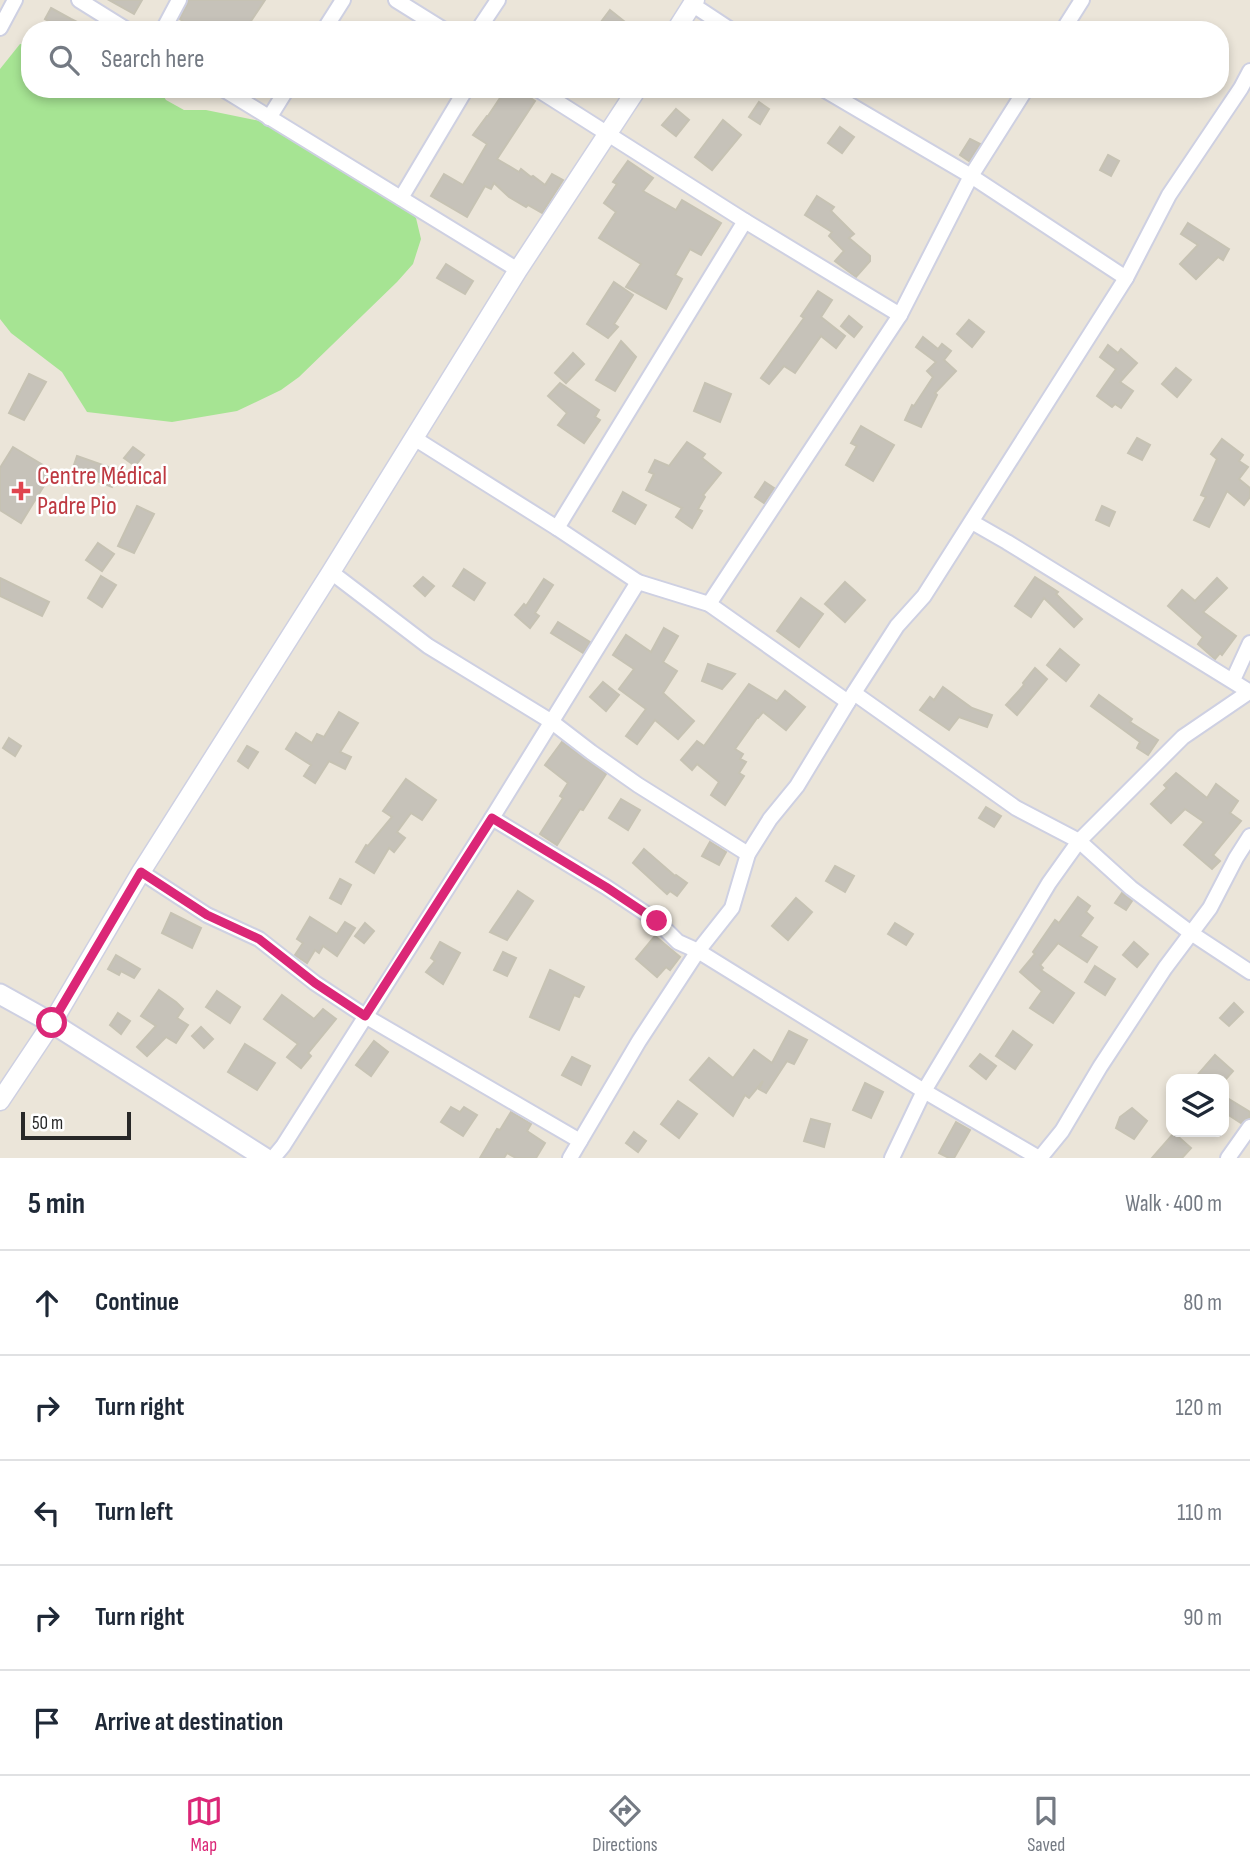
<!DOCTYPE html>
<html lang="en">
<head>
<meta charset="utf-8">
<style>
	:root { --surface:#fff; --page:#f6f6f7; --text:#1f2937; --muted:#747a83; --line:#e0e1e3; --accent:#db2777 }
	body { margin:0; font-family:"Sofia Sans Condensed",sans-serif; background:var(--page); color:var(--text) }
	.controls { position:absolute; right:21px; bottom:21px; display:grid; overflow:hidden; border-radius:14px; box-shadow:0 4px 10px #0003 }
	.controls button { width:63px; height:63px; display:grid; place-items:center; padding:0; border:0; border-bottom:2px solid var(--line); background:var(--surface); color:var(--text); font:35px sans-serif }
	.scale { position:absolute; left:21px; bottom:18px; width:110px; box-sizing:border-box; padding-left:7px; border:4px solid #282828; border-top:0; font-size:19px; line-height:24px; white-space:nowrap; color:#282828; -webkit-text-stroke:5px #fff; paint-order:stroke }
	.stop { position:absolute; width:21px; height:21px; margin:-16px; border:5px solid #db2777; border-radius:50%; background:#fff }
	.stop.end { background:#db2777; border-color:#fff; box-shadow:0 2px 7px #0008 }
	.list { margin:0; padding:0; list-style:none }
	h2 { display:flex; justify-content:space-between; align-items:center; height:91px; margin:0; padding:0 28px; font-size:30px }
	h2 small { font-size:23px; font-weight:400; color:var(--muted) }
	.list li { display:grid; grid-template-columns:46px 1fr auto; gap:21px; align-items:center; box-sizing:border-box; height:105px; padding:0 28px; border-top:2px solid var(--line) }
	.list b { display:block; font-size:26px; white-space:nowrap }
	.list em { font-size:23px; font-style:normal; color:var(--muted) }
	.icon { flex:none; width:38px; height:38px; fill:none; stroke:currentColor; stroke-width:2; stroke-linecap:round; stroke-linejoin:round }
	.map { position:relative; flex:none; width:1250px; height:1158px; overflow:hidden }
	.search { position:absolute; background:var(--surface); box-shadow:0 4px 10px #0003; left:21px; right:21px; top:21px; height:77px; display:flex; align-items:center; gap:18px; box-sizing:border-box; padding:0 24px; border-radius:28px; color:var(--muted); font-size:26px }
	.sheet { height:616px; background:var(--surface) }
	nav { display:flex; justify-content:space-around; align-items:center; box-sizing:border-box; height:98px; border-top:2px solid var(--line); background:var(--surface); font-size:19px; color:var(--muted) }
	nav a { display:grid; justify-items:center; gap:4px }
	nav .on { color:var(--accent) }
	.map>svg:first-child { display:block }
	.green { fill:#a6e493 }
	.building { fill:#c6c2b9; stroke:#c6c2b3; stroke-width:2 }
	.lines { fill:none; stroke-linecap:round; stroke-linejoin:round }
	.minor-casing { stroke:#ced0e2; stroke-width:18 }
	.tertiary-casing { stroke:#ced0e2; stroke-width:21 }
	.secondary-casing { stroke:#ced0e2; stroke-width:23 }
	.minor { stroke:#fff; stroke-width:14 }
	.tertiary { stroke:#fff; stroke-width:18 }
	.secondary { stroke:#fff; stroke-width:19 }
	.route { stroke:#db2777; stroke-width:9 }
	.health-dot { fill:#e0444e; stroke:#fff; stroke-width:2.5 }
	.labels { text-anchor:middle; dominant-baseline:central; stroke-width:5; stroke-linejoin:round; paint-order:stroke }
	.health-label { font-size:26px; fill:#be3a42; stroke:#fff; text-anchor:start }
</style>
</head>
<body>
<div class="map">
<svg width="1250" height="1158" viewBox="0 0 1250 1158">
	<rect width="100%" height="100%" fill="#ebe5d9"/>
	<path class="green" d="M30 43V89H159L166 100 184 110H206L275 124 385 188 416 218 421 239 413 264 397 282 299 377 281 390 237 411 172 422 87 412 62 372 11 333 0 319V69L20 44Z"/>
	<g class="building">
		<path d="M109 0H142L134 14Z"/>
		<path d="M189 0H265L245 30H194L180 19Z"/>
		<path d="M51 8 71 19 93 30H65L45 19Z"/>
		<path d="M610 10 635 30H595Z"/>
		<path d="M506 89H517L535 101 497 159 519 172 521 169 531 177 533 176 545 185 552 174 563 180 542 213 528 205 526 207 509 197 494 183 491 189 485 186 467 217 431 196 444 174 463 185 487 144 473 135 487 116H488Z"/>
		<path d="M759 102 769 109 760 124 749 117Z"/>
		<path d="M676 109 689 120 676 136 662 125Z"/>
		<path d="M723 120 741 135 712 170 695 157Z"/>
		<path d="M840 127 854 137 842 153 828 143Z"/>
		<path d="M970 139 980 144 969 161 960 155Z"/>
		<path d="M1108 155 1119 161 1111 176 1100 170Z"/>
		<path d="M628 161 653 178 643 191 676 210 682 200 721 223 701 255 690 249 675 275 682 279 666 309 626 287 641 264 599 238 616 212 604 203 617 184 613 182Z"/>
		<path d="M817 196 834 207 831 211 854 234 849 238 870 256V261L856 277 835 261 844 251 829 236 832 232 805 215Z"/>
		<path d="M1188 223 1229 249 1223 260 1218 257 1196 279 1180 264 1198 245 1181 234Z"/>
		<path d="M446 264 473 281 465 294 437 278Z"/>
		<path d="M614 282 633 295 614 324 618 327 608 338 587 324Z"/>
		<path d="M818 291 832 300 821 317 845 336 836 348 821 336 795 373 784 366 769 384 761 378 804 318 801 316Z"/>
		<path d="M849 316 862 327 854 337 841 326Z"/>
		<path d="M969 320 984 332 972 347 957 334Z"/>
		<path d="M923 337 938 349 942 344 951 351 944 360 956 371 935 393 937 395 921 427 905 420 912 405 914 406 933 377 927 371 936 362 916 347Z"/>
		<path d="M621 341 636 357 615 391 596 380Z"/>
		<path d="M1108 345 1118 353 1121 349 1137 363 1120 382 1133 391 1121 408 1115 404 1112 407 1097 396 1116 369 1100 357Z"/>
		<path d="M573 353 584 364 566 383 555 373Z"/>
		<path d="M1176 368 1191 380 1177 397 1162 384Z"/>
		<path d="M29 374 46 382 24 420 9 413Z"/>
		<path d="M560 383 599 410 595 417 600 420 584 443 558 425 567 413 548 396Z"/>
		<path d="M705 383 731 394 720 422 694 411Z"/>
		<path d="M861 426 894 445 873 481 846 465 857 446 851 443Z"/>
		<path d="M1137 438 1150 445 1142 460 1128 453Z"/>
		<path d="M1222 439 1243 455 1239 461 1248 467 1239 479 1250 488V497L1244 505 1227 491 1209 527 1194 520 1206 497 1201 495 1217 459 1211 454Z"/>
		<path d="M687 442 705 454 702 458 721 473 703 495 705 497 698 509 702 511 692 528 676 517 682 508 646 490 654 474 649 472 655 460 669 466Z"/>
		<path d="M13 447 53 471 21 523 0 510V468Z"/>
		<path d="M133 447 144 455 135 466 124 458Z"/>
		<path d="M77 456 120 471 112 487 72 471Z"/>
		<path d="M765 482 774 488 764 503 755 497Z"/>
		<path d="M623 492 646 505 635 524 613 511Z"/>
		<path d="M137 506 154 514 134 553 118 546Z"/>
		<path d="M1102 506 1115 512 1109 526 1096 520Z"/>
		<path d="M98 543 114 554 102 571 86 560Z"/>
		<path d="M464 569 485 583 474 600 453 586Z"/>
		<path d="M101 576 116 585 102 607 88 598Z"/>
		<path d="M423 577 434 586 425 596 414 586Z"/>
		<path d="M1035 577 1058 592 1056 594 1082 619 1074 627 1044 598 1031 617 1015 606Z"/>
		<path d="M0 578 49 602 42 616 0 596Z"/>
		<path d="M1217 578 1227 588 1203 612 1236 636 1222 655 1220 653 1215 659 1198 644 1203 637 1168 606 1182 590 1195 601Z"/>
		<path d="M544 579 553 585 535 613 539 616 530 628 515 615 524 604 526 606Z"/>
		<path d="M845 582 865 600 845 622 825 604Z"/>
		<path d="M801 598 823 614 799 647 777 631Z"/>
		<path d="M558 622 590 642 583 653 551 633Z"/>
		<path d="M664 628 678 636 663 662 677 671 663 693 694 721 678 739 655 720 637 744 626 736 646 709 619 689 634 669 613 655 626 635 651 652Z"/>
		<path d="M1060 649 1079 665 1066 681 1047 665Z"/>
		<path d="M708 664 735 674 722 689 702 681Z"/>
		<path d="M1035 668 1047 679 1017 715 1006 705 1024 685 1023 683Z"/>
		<path d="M603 682 619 695 606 711 590 697Z"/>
		<path d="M749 684 777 701 785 691 805 707 786 730 763 712 758 718H757L735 749 743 754 740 759 746 762 739 773 744 776 725 805 711 795 719 782 697 764 692 770 681 760 697 741 704 746Z"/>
		<path d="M943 687 972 708 992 715 987 727 959 717 949 730 920 710 930 697 934 700Z"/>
		<path d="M1099 695 1132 719 1130 722 1158 740 1148 755 1137 748 1140 742 1091 706Z"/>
		<path d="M339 712 358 723 340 752 351 757 345 769 329 761 315 783 304 776 311 765 286 749 296 733 312 743 317 734 324 737Z"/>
		<path d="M9 738 21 746 15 756 3 748Z"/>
		<path d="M562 742 606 774 583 810 580 809 557 845 540 834 563 798 560 796 568 783 545 765Z"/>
		<path d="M247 746 258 752 248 768 238 761Z"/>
		<path d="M1176 773 1207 798 1216 784 1238 801 1230 813 1241 821 1213 855 1220 861 1212 869 1184 845 1204 822 1185 809 1171 823 1151 804 1167 788 1164 785Z"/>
		<path d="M406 779 436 800 422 820 411 813 397 832 405 838 394 852 389 848 374 873 356 862 366 845 368 846 392 817 383 811Z"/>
		<path d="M621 799 640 810 628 830 609 818Z"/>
		<path d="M986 807 1001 816 994 827 979 818Z"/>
		<path d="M710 842 726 852 719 865 702 856Z"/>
		<path d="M644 849 675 876 676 875 687 883 677 896 670 891 667 894 633 863Z"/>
		<path d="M835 866 854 876 845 892 826 881Z"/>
		<path d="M340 879 351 885 341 904 330 898Z"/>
		<path d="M518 891 533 901 507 940 490 932Z"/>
		<path d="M1122 893 1132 901 1126 910 1115 903Z"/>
		<path d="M1078 897 1090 906 1086 912 1093 918 1080 936 1097 947 1087 962 1058 943 1040 965 1043 968 1041 970 1074 993 1053 1023 1030 1008 1042 991 1020 972 1035 954 1033 952 1055 920 1059 923Z"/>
		<path d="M796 898 812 912 788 940 772 926Z"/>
		<path d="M171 913 201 928 192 948 162 933Z"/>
		<path d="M310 917 337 934 345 922 355 928 337 956 323 946 319 953 315 950 307 963 295 955 303 943 297 939Z"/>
		<path d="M365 923 374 931 364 943 355 936Z"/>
		<path d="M895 923 913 934 906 945 888 934Z"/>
		<path d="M655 936 680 957 670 970 666 967 657 977 636 959Z"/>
		<path d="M440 942 460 953 443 984 426 972 435 961 431 958Z"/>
		<path d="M1134 942 1148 954 1137 967 1123 955Z"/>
		<path d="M503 952 516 958 507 976 494 970Z"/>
		<path d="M116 955 140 969 134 978 121 971 119 975 108 969Z"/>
		<path d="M1095 966 1115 979 1105 995 1085 982Z"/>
		<path d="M550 970 584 987 579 997 574 995 559 1030 530 1017Z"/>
		<path d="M159 990 176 1002 183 1009 177 1018 188 1025 176 1043 166 1037 147 1056 137 1047 156 1026 141 1016Z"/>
		<path d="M217 991 240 1007 230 1023 206 1007Z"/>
		<path d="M282 995 314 1019 323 1009 336 1019 308 1053 311 1056 301 1068 287 1057 298 1044 264 1019Z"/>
		<path d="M1234 1003 1243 1012 1229 1026 1220 1018Z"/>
		<path d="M118 1013 130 1021 121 1034 110 1025Z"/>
		<path d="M201 1027 213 1039 204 1048 192 1036Z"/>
		<path d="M789 1031 807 1040 794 1064 787 1061 766 1093 759 1089 763 1081 749 1098 745 1095 733 1116 690 1080 709 1058 733 1078 754 1050 772 1063Z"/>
		<path d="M1013 1031 1032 1045 1015 1069 996 1056Z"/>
		<path d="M374 1041 388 1052 371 1076 356 1065Z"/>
		<path d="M245 1044 275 1063 257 1090 228 1072Z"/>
		<path d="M980 1054 996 1066 986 1079 970 1066Z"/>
		<path d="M1215 1055 1233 1071 1226 1079H1194Z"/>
		<path d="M572 1057 590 1066 581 1085 562 1075Z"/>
		<path d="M865 1083 883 1092 871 1118 853 1110Z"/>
		<path d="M1224 1096 1250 1112 1249 1118 1241 1123 1224 1112Z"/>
		<path d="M678 1101 697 1114 679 1138 661 1124Z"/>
		<path d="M451 1107 460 1112 464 1107 477 1115 463 1136 441 1122Z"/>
		<path d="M1132 1108 1147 1121 1134 1139 1116 1128 1120 1117Z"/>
		<path d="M511 1112 531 1124 527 1131 545 1143 536 1158H516L507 1153 504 1158H480L497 1129 500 1130Z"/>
		<path d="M811 1119 830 1124 824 1147 804 1141Z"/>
		<path d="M956 1122 970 1130 954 1158H949L939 1153Z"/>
		<path d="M634 1132 646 1141 638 1152 626 1143Z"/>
		<path d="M1174 1133 1191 1148 1182 1158H1152Z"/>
	</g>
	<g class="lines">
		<g class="minor-casing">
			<g id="minor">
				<path d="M79 0 127 30"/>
				<path d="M396 0 444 30"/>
				<path d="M693 5 731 30"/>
				<path d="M0 28 15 0"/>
				<path d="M163 30 179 0"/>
				<path d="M324 30 343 0"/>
				<path d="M478 30 498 0"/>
				<path d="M1063 30 1082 0"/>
				<path d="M223 89 518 270"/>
				<path d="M537 89 745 221 900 315"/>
				<path d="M823 89 971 176 1126 278"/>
				<path d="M269 118 287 89"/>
				<path d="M401 198 466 89"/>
				<path d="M414 438 557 528 638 582 709 604 848 702"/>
				<path d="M972 522 1007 542 1250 692"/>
				<path d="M557 528 745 221"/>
				<path d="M331 572 428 646 552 722 591 752 638 785 748 854"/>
				<path d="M709 604 900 315 971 176 1026 89"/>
				<path d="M1233 680 1250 643"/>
				<path d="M854 693 1016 808 1079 841 1131 888 1191 933 1250 972"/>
				<path d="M492 818 606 887 657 921 678 942 698 951 924 1091 1039 1158"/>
				<path d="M141 872 207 915 259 939 315 983 365 1016 580 1141"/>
				<path d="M273 1158 283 1146 492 818 638 582"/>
				<path d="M570 1158 639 1041 698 951 732 908 748 854 770 819 797 786 848 702 897 626 924 596 1126 278 1169 195 1241 88 1250 71"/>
				<path d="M892 1158 924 1091 1049 883 1079 841 1183 737 1249 692"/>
				<path d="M1040 1158 1062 1131 1100 1067 1165 968 1210 908 1236 858 1250 836"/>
				<path d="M1228 1158 1250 1127"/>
			</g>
		</g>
		<g class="tertiary-casing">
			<g id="tertiary">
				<path d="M676 30 695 0"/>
				<path d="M0 1101 52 1023 141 872 331 572 518 270 637 89"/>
			</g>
		</g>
		<g class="secondary-casing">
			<path id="secondary" d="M0 994 52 1023 265 1158"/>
		</g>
		<use href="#minor" class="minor"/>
		<use href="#tertiary" class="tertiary"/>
		<use href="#secondary" class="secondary"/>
	</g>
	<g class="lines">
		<path class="route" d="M52 1023 141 872 207 915 259 939 315 983 365 1016 492 818 606 887 657 921"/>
	</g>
	<path class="health-dot" d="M17.5 480.5h7v7h7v7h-7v7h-7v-7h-7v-7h7z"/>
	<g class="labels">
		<g class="health-label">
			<text x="37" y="476">Centre Médical<tspan x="37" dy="30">Padre Pio</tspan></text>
		</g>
	</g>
</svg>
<div class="controls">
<button><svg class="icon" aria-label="layers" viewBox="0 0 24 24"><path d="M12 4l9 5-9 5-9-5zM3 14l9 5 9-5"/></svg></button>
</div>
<div class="scale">50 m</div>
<div class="stop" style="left:52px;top:1023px"></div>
<div class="stop end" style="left:657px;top:921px"></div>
<div class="search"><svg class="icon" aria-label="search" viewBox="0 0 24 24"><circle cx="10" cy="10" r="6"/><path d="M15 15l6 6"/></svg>Search here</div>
</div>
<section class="sheet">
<h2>5 min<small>Walk · 400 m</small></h2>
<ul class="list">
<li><svg class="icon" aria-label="ahead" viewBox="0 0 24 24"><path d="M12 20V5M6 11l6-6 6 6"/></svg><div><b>Continue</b></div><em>80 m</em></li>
<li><svg class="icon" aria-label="right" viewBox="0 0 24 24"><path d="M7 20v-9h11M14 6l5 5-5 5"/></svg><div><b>Turn right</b></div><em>120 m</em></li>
<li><svg class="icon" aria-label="left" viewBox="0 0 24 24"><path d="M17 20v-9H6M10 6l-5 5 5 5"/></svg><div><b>Turn left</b></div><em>110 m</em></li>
<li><svg class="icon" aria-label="right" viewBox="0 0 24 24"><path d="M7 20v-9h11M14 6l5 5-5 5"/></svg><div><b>Turn right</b></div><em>90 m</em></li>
<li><svg class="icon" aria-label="arrive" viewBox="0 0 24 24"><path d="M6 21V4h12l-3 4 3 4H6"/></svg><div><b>Arrive at destination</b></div></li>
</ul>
</section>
<nav>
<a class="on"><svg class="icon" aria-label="map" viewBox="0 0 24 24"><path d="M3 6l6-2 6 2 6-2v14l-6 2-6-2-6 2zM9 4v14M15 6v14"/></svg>Map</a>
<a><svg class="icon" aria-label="directions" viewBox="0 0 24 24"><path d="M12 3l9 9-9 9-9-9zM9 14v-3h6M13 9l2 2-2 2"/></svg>Directions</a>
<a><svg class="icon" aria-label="saved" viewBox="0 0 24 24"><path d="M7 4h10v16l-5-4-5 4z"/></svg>Saved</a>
</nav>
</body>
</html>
